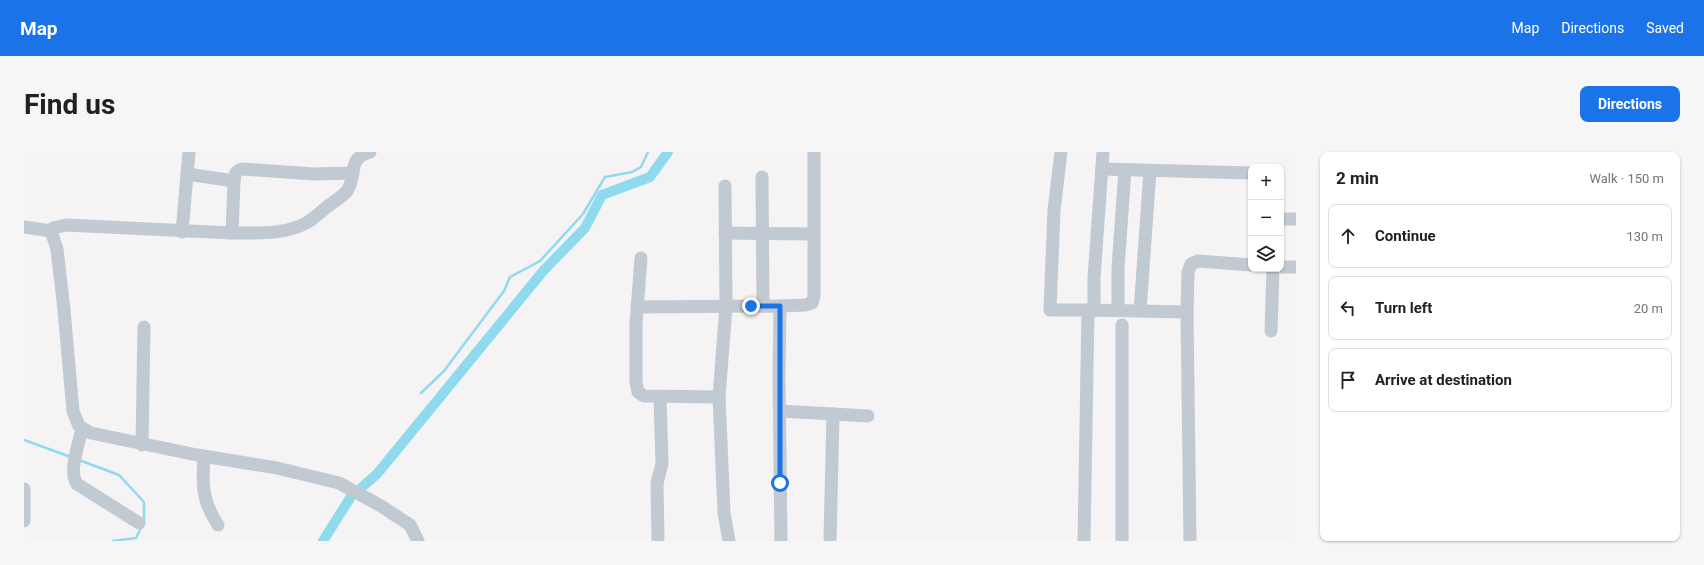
<!DOCTYPE html>
<html lang="en">
<head>
<meta charset="utf-8">
<style>
	:root { --surface:#fff; --page:#f6f6f6; --text:#202124; --muted:#757577; --line:#e0e0e0; --accent:#1a73e8 }
	body { margin:0; font-family:Roboto,sans-serif; background:var(--page); color:var(--text) }
	.controls { position:absolute; right:12px; top:12px; display:grid; overflow:hidden; border-radius:8px; box-shadow:0 1px 3px #0004 }
	.controls button { width:36px; height:36px; display:grid; place-items:center; padding:0; border:0; border-bottom:1px solid var(--line); background:var(--surface); color:var(--text); font:20px sans-serif }
	.stop { position:absolute; width:12px; height:12px; margin:-9px; border:3px solid #1a73e8; border-radius:50%; background:#fff }
	.stop.end { background:#1a73e8; border-color:#fff; box-shadow:0 1px 4px #0008 }
	.list { margin:0; padding:0; list-style:none }
	h2 { display:flex; justify-content:space-between; align-items:center; height:52px; margin:0; padding:0 16px; font-size:17px }
	h2 small { font-size:13px; font-weight:400; color:var(--muted) }
	.list li { display:grid; grid-template-columns:26px 1fr auto; gap:12px; align-items:center; box-sizing:border-box; height:64px; margin:0 8px 8px; padding:0 8px; border:1px solid var(--line); border-radius:8px }
	.list b { display:block; font-size:15px; white-space:nowrap }
	.list em { font-size:13px; font-style:normal; color:var(--muted) }
	.icon { flex:none; width:22px; height:22px; fill:none; stroke:currentColor; stroke-width:2; stroke-linecap:round; stroke-linejoin:round }
	.map { position:relative; flex:none; width:1272px; height:389px; overflow:hidden; border-radius:8px }
	header { display:flex; align-items:center; gap:24px; box-sizing:border-box; height:56px; padding:0 20px; background:var(--accent); color:#fff }
	header strong { font-size:19px }
	nav { display:flex; gap:22px; margin-inline-start:auto; font-size:14px }
	.intro { display:flex; align-items:center; justify-content:space-between; box-sizing:border-box; height:96px; padding:0 24px }
	h1 { margin:0; font-size:28px }
	.button { padding:10px 18px; border-radius:8px; background:var(--accent); color:#fff; font-size:14px; font-weight:700 }
	main { display:flex; gap:24px; padding:0 24px }
	aside { flex:1; background:var(--surface); border-radius:8px; box-shadow:0 1px 3px #0004 }
	.map>svg:first-child { display:block }
	.lines { fill:none; stroke-linecap:round; stroke-linejoin:round }
	.stream { stroke:#90daee; stroke-width:2.5 }
	.canal { stroke:#90daee; stroke-width:10 }
	.minor { stroke:#c1cad2; stroke-width:13 }
	.route { stroke:#1a73e8; stroke-width:5 }
</style>
</head>
<body>
<header>
<strong>Map</strong>
<nav><a>Map</a><a>Directions</a><a>Saved</a></nav>
</header>
<div class="intro"><h1>Find us</h1><a class="button">Directions</a></div>
<main>
<div class="map">
<svg width="1272" height="389" viewBox="0 0 1272 389">
	<rect width="100%" height="100%" fill="#f5f3f3"/>
	<g class="lines">
		<g class="stream">
			<path d="M397 241 420 219 480 139 486 125 516 109 559 62 581 25 608 20 617 15 624 0"/>
			<path d="M0 288 44 304"/>
			<path d="M55 308 95 323 120 350V370"/>
			<path d="M89 389 112 386 118 374"/>
		</g>
		<g class="canal">
			<path d="M338 335 353 322 520 118 561 76 578 43 626 25 644 0"/>
			<path d="M299 389 326 346"/>
		</g>
		<g class="minor">
			<path d="M1037 0 1030 58 1026 158H1064L1060 389"/>
			<path d="M1078 17 1227 21"/>
			<path d="M163 22 210 29"/>
			<path d="M738 25 739 154"/>
			<path d="M701 34 702 154 695 245 700 361 705 389"/>
			<path d="M1257 67H1272"/>
			<path d="M0 75 27 79 33 97 40 158 49 259 55 274 67 281 173 303 253 316 315 331 357 354 386 373 394 389"/>
			<path d="M27 79 29 76 42 73 208 81 210 29C211 22 211 19 218 17L290 22 329 21"/>
			<path d="M158 80 165 0"/>
			<path d="M208 81C233 81 262 83 284 70 291 66 297 59 303 55 309 50 318 45 323 39 334 23 322 7 346 0"/>
			<path d="M701 81 790 82"/>
			<path d="M617 106 612 172V230L614 240 620 244 695 245"/>
			<path d="M1257 115H1272"/>
			<path d="M756 154 781 153 788 151 790 144V0"/>
			<path d="M613 155 756 154 755 224 757 389"/>
			<path d="M1064 158 1163 160"/>
			<path d="M1094 158V116L1101 18"/>
			<path d="M1070 159V126L1079 0"/>
			<path d="M1116 159 1126 19"/>
			<path d="M1098 173V389"/>
			<path d="M1247 179 1249 117"/>
			<path d="M756 259 844 264"/>
			<path d="M58 277C55 292 44 319 53 332L115 371"/>
			<path d="M118 293 120 175"/>
			<path d="M180 304C178 333 178 349 194 373"/>
			<path d="M0 369V337"/>
			<path d="M634 389 633 331 638 312 636 245"/>
			<path d="M806 389 809 262"/>
			<path d="M1166 389 1163 160 1164 120 1167 112 1174 109 1227 113"/>
		</g>
	</g>
	<g class="lines">
		<path class="route" d="M727 154H756V331"/>
	</g>
</svg>
<div class="controls">
<button>+</button>
<button>−</button>
<button><svg class="icon" aria-label="layers" viewBox="0 0 24 24"><path d="M12 4l9 5-9 5-9-5zM3 14l9 5 9-5"/></svg></button>
</div>
<div class="stop" style="left:756px;top:331px"></div>
<div class="stop end" style="left:727px;top:154px"></div>
</div>
<aside>
<h2>2 min<small>Walk · 150 m</small></h2>
<ul class="list">
<li><svg class="icon" aria-label="ahead" viewBox="0 0 24 24"><path d="M12 20V5M6 11l6-6 6 6"/></svg><div><b>Continue</b></div><em>130 m</em></li>
<li><svg class="icon" aria-label="left" viewBox="0 0 24 24"><path d="M17 20v-9H6M10 6l-5 5 5 5"/></svg><div><b>Turn left</b></div><em>20 m</em></li>
<li><svg class="icon" aria-label="arrive" viewBox="0 0 24 24"><path d="M6 21V4h12l-3 4 3 4H6"/></svg><div><b>Arrive at destination</b></div></li>
</ul>
</aside>
</main>
</body>
</html>
